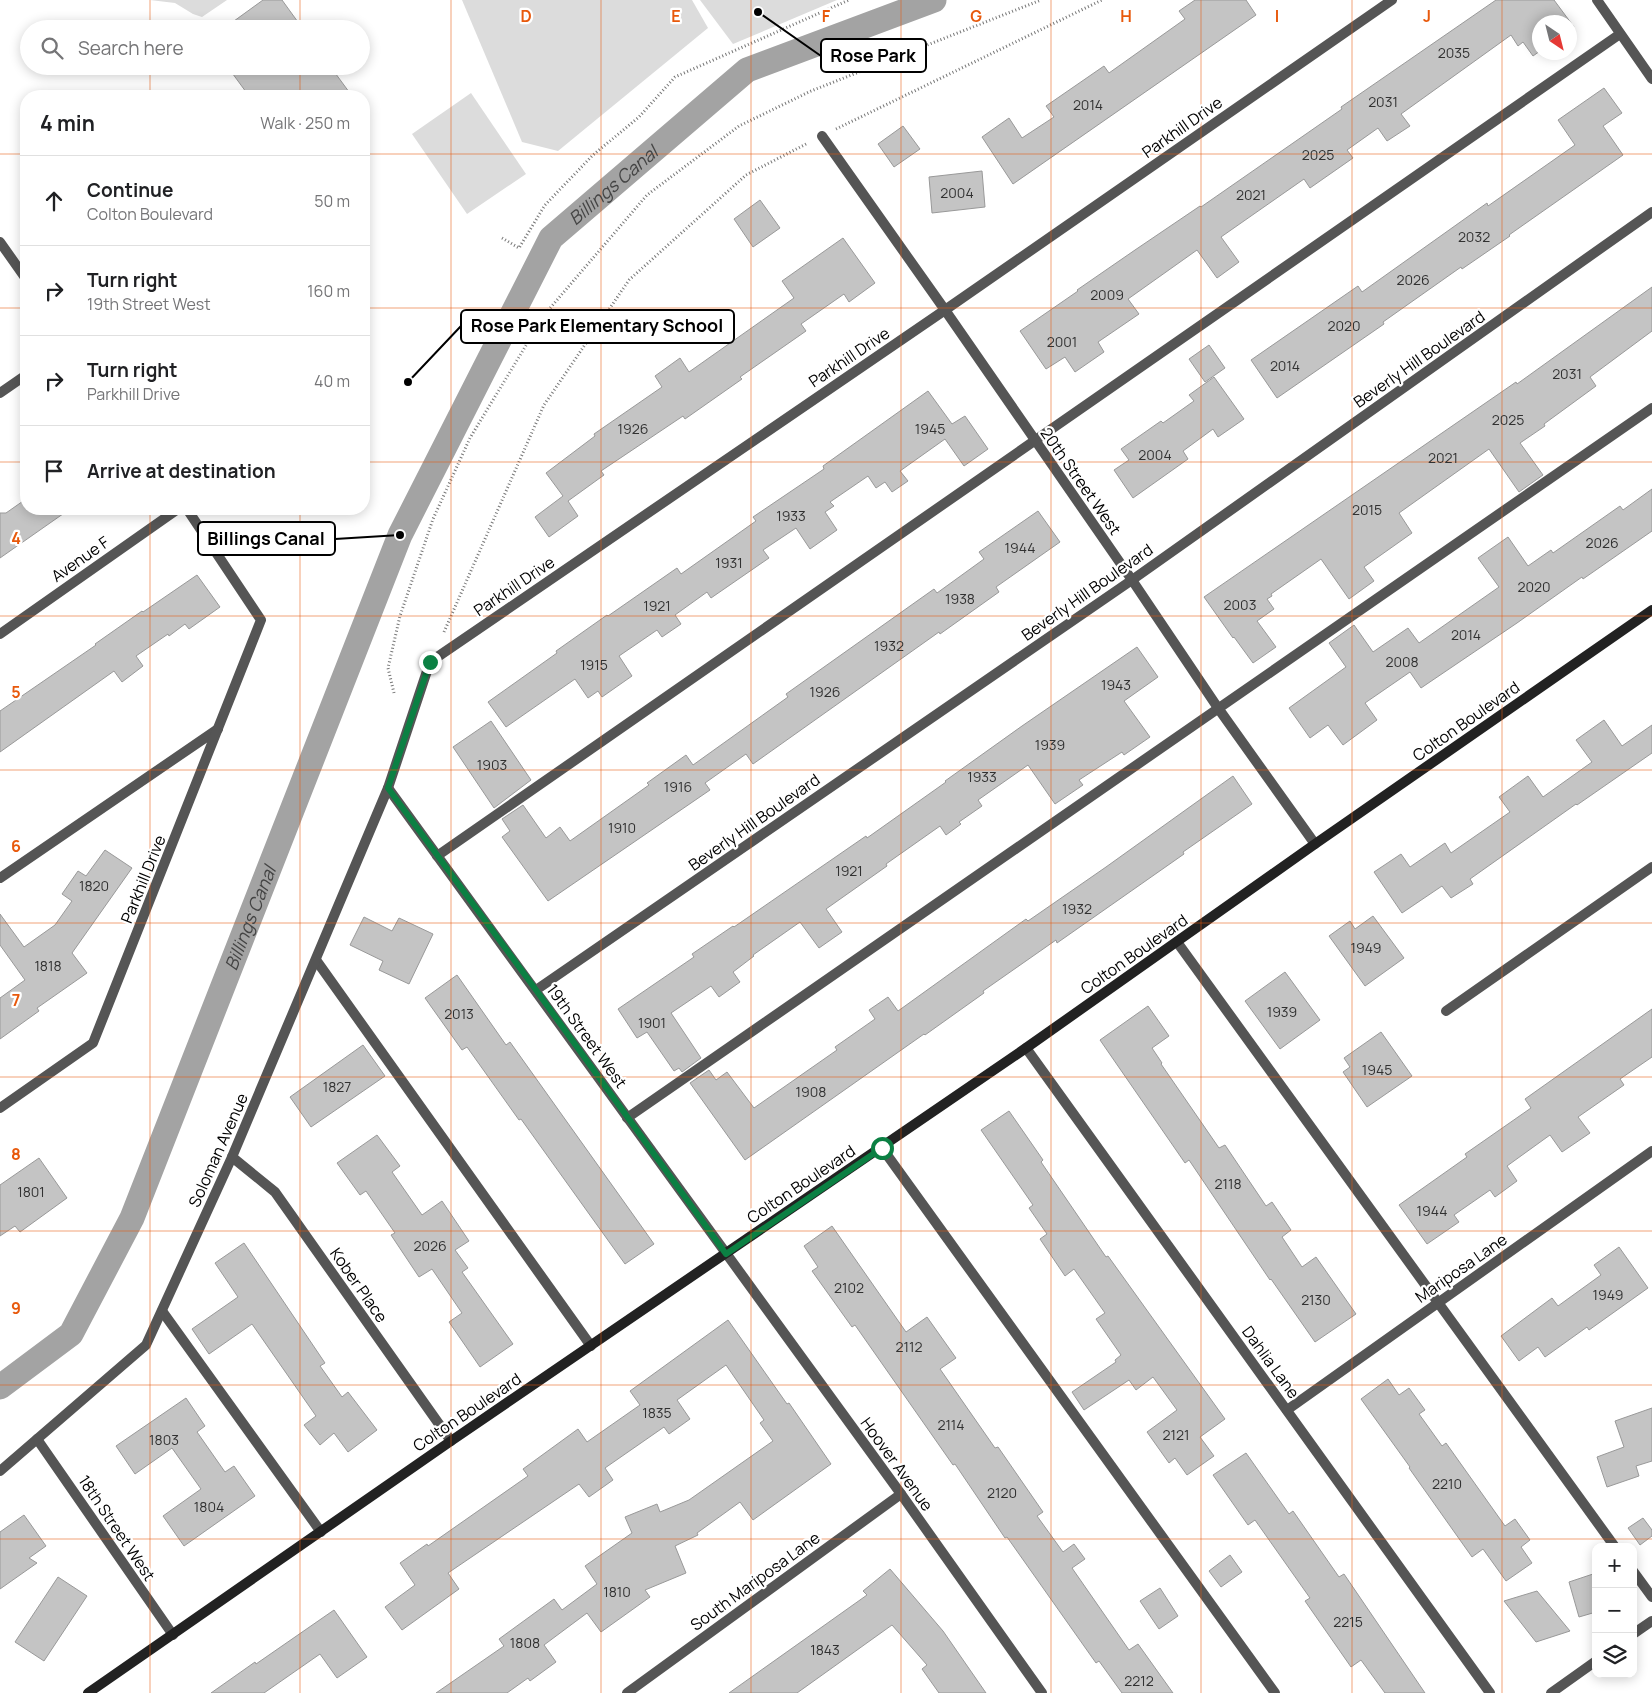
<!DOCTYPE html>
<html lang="en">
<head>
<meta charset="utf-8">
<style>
	:root { --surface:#fff; --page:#f2f2f2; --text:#202124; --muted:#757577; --line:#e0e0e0 }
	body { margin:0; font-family:Manrope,sans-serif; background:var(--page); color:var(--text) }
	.controls { position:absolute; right:15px; bottom:15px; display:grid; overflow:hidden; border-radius:10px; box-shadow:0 2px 12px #0003 }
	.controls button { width:45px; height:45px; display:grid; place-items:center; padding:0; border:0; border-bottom:1px solid var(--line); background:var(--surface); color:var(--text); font:25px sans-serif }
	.compass { position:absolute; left:1532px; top:15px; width:45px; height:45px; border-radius:50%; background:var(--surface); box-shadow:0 2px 12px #0003; rotate:145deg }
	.stop { position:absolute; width:15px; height:15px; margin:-11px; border:4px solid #0b8043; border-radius:50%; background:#fff }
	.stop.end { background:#0b8043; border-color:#fff; box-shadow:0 1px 5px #0008 }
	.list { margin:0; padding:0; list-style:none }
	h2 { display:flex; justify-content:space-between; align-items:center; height:65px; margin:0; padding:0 20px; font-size:21px }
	h2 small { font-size:16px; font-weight:400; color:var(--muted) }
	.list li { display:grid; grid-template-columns:32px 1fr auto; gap:15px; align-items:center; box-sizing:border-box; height:90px; padding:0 20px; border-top:1px solid var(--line) }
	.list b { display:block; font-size:19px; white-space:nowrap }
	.list p { margin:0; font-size:16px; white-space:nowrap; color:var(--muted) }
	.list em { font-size:16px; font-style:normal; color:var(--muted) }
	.icon { flex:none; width:28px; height:28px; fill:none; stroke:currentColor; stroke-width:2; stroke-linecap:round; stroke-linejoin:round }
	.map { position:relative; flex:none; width:1652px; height:1693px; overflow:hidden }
	.search { position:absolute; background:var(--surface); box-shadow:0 2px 12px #0003; left:20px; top:20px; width:350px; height:55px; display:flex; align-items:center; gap:12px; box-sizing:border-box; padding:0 18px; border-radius:28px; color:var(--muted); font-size:19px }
	.panel { position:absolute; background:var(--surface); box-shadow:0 2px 12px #0003; left:20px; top:90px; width:350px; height:425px; border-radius:20px }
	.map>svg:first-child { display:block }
	.green { fill:#dcdcdc }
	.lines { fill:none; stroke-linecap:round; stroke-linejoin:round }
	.canal { stroke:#a3a3a3; stroke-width:25 }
	.building { fill:#c4c4c4; stroke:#999 }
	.path { stroke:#777; stroke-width:3; stroke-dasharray:1 2.5; stroke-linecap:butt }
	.lane { stroke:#555; stroke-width:10 }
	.street { stroke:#555; stroke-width:10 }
	.secondary { stroke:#222; stroke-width:10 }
	.route { stroke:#0b8043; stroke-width:6 }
	.grid { fill:none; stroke:#e8590c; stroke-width:1; stroke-opacity:0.55 }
	.labels { text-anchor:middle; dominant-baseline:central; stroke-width:4.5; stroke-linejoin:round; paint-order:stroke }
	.number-label { font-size:14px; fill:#313131 }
	.street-label { font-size:16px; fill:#000; stroke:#fff }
	.water-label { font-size:18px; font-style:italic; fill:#444; stroke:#fff }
	.grid-label { font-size:16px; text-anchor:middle; font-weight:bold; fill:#e8590c; stroke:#fff; stroke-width:4.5; stroke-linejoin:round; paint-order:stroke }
	.leader { fill:none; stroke:#000; stroke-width:2 }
	.callout-dot { fill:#000; stroke:#fff; stroke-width:2 }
	.callout { fill:#fff; stroke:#000; stroke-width:2 }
	.callout-label { font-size:18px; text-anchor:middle; font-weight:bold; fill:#000 }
</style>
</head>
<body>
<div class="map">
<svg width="1652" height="1693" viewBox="0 0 1652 1693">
	<rect width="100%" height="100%" fill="#fff"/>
	<g class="green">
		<path d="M150 0H227L202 17 193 14 175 3Z"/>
		<path d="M462 0H692L708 28 558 151 522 142Z"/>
		<path d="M700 0H837L733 44Z"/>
		<path d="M471 93 526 174 467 214 412 134Z"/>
	</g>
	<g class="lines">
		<path class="canal" id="s1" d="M0 1387 71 1334 132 1218 400 535 551 238 747 70 934 0"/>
	</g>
	<g class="building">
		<path d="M263 0H282L303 29H223Z"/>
		<path d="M1195 0H1246L1256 15 1013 184 982 137 1009 118 1022 138 1054 117 1046 106 1104 66 1109 73 1185 19 1179 11Z"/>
		<path d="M1496 0H1554L1574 27 1570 30V22H1540V51L1533 56 1523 42 1518 46 1511 35 1401 114 1410 126 1387 141 1378 128 1347 150 1353 158 1310 188 1304 179 1221 237 1239 262 1217 278 1197 250 1128 299 1139 314 1098 342 1104 352 1075 372 1065 357 1046 369 1020 331 1078 291 1077 290 1135 250 1200 206 1201 207 1342 109 1341 107Z"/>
		<path d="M227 66H330L352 96H249Z"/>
		<path d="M1604 88 1622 113 1603 126 1623 155 1509 235 1510 236 1462 269 1461 267 1383 322 1384 324 1277 398 1251 360 1358 286 1362 292 1487 203 1488 206 1575 145 1558 120Z"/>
		<path d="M903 126 920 149 894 167 878 144Z"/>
		<path d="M982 171 985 207 932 213 929 177Z"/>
		<path d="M760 200 780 228 753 247 734 219Z"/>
		<path d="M843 238 875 283 849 302 844 294 801 324 806 331 740 377 742 379 685 419 683 416 601 471 604 475 568 501 578 516 549 537 535 517 563 496 546 473 595 436 594 434 662 387 655 376 680 358 689 372 794 298 782 281Z"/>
		<path d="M1652 287V331L1590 377 1596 386 1544 424 1545 426 1520 443 1543 475 1519 492 1489 449 1399 513 1412 533 1364 567 1374 581 1349 599 1321 559 1271 594 1272 596 1267 599 1274 609 1257 621 1276 647 1253 663 1234 637 1233 638 1204 597 1516 382 1517 384Z"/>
		<path d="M1209 345 1225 368 1205 382 1189 359Z"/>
		<path d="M1214 377 1244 419 1218 437 1213 429 1183 451 1188 459 1133 498 1114 470 1129 460 1121 449 1161 421 1163 423 1194 401 1189 395Z"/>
		<path d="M928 391 952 424 965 416 988 449 964 466 945 439 900 471 908 481 892 492 885 482 876 488 868 476 830 502 834 506 825 512 837 530 810 549 796 528 763 550 769 558 711 598 707 592 675 615 681 624 662 637 657 630 619 656 632 676 602 697 598 691 588 698 575 679 506 727 488 702 557 653 556 651 607 615 608 616 677 568 681 574 756 521 753 517 824 469 823 466Z"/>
		<path d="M1652 489V531L1583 579 1582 577 1517 623 1421 688 1410 672 1365 703 1377 720 1343 745 1328 725 1310 738 1289 708 1346 667 1329 643 1354 625 1373 652 1408 628 1419 643 1499 587 1478 558 1508 537 1528 566 1551 550 1553 553 1620 506 1623 510Z"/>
		<path d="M26 499V509H70L0 558V513H6Z"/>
		<path d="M1038 511 1060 542 996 587 999 592 940 634 939 632 753 764 746 754 705 783 710 790 548 901 502 837 510 831 502 819 523 805 546 838 560 827 570 841 649 785 647 783 686 755 693 765 788 697 786 694 848 650 934 589 937 593 984 559 979 552Z"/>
		<path d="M197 575 220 607 189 629 185 624 169 636 168 634 136 656 143 666 122 682 114 671 0 752V711L96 645 95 644 142 611 143 612Z"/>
		<path d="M1137 647 1158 677 1124 701 1150 737 1124 755 1122 752 1079 780 1083 785 1055 804 1028 765 978 800 982 806 959 822 961 824 946 835 940 826 886 864 887 866 826 909 842 932 819 948 800 922 753 955 754 956 733 972 740 982 719 997 711 986 671 1013 701 1058 682 1072 679 1068 674 1071 647 1032 637 1038 618 1009 694 957 692 954 733 926 734 927 866 836 867 838 946 782 945 781 1022 726Z"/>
		<path d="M1604 720 1622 746 1652 725V753L1577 805 1576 804 1470 879 1473 884 1451 898 1442 886 1402 913 1374 872 1401 854 1410 867 1445 843 1451 853 1510 812 1499 797 1528 776 1543 797 1592 762 1576 740Z"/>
		<path d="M491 721 531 780 494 808 453 747Z"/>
		<path d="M1233 776 1252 804 1183 852 1184 854 1057 943 1056 940 983 991 984 993 925 1035 924 1034 745 1160 690 1083 709 1070 716 1080 727 1072 754 1108 837 1050 835 1047 875 1019 869 1010 888 997 898 1011 1026 919 1028 921 1106 867Z"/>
		<path d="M105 850 132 868 72 953 87 973 37 1008 39 1011 0 1039V998L25 980 0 945V914L24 947 55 925 72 901 62 894 78 871 86 876Z"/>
		<path d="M1373 916 1404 958 1365 986 1329 936 1350 921 1355 929Z"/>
		<path d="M364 917 392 931 399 918 433 934 409 984 379 970 383 961 350 945Z"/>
		<path d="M1285 972 1320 1020 1280 1049 1245 1001Z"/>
		<path d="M457 975 506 1045 510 1042 654 1244 625 1264 521 1119 519 1120 467 1047 462 1050 425 998Z"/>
		<path d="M1148 1006 1169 1036 1152 1048 1162 1063 1161 1064 1219 1148 1225 1145 1266 1206 1272 1202 1291 1230 1282 1237 1302 1267 1316 1257 1356 1314 1315 1342 1271 1279 1270 1280 1189 1160 1185 1163 1100 1040Z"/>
		<path d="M1652 1009V1057L1620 1079 1624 1085 1578 1117 1590 1133 1562 1152 1550 1135 1507 1166 1517 1181 1495 1197 1490 1190 1454 1215 1459 1222 1427 1244 1399 1205 1467 1157 1465 1154 1531 1108 1525 1099Z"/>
		<path d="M1381 1032 1412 1076 1367 1107 1343 1072 1350 1067 1344 1058Z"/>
		<path d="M363 1045 385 1076 311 1127 290 1097Z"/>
		<path d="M1009 1111 1043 1160 1041 1162 1106 1257 1108 1256 1225 1419 1200 1437 1214 1456 1187 1475 1175 1458 1169 1463 1147 1432 1177 1410 1153 1377 1136 1390 1129 1380 1084 1410 1072 1392 1116 1362 1115 1360 1121 1355 1096 1319 1105 1313 1074 1269 1065 1276 1040 1239 1047 1234 1029 1208 1033 1205 981 1130Z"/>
		<path d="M377 1135 400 1166 392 1172 422 1215 442 1201 469 1241 455 1250 468 1268 462 1272 513 1344 480 1367 449 1322 462 1313 432 1269 419 1277 391 1235 395 1233 366 1191 360 1195 337 1163Z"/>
		<path d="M39 1158 67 1198 20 1232 15 1226 0 1236V1185Z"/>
		<path d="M832 1226 906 1332 927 1317 956 1358 940 1369 995 1448 998 1447 1043 1512 1037 1516 1063 1552 1074 1544 1085 1559 1072 1568 1129 1650 1138 1644 1173 1693H1122L1099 1661 1096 1663 1007 1537 1005 1538 955 1464 953 1465 855 1325 852 1327 812 1271 818 1267 804 1246Z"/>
		<path d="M244 1243 325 1363 320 1366 342 1397 348 1392 377 1430 348 1452 334 1433 320 1445 304 1425 316 1416 252 1324 209 1354 192 1329 238 1297 215 1263Z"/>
		<path d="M1619 1247 1648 1288 1589 1330 1587 1327 1545 1357 1538 1347 1519 1361 1501 1336 1552 1298 1558 1306 1601 1275 1594 1265Z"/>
		<path d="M728 1320 787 1404 789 1403 831 1464 753 1520 740 1502 697 1533 698 1535 675 1546 686 1573 645 1590 650 1597 601 1632 587 1613 544 1645 556 1662 530 1681 528 1678 507 1693H436L504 1646 499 1639 554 1599 562 1610 597 1584 585 1566 632 1533 625 1517 657 1504 660 1512 689 1500 773 1441 760 1423 764 1420 726 1365 677 1400 690 1419 669 1434 664 1427 605 1468 613 1480 589 1497 579 1484 448 1573 459 1589 402 1630 385 1607 415 1585 400 1563 427 1544 428 1546 528 1476 523 1469 578 1429 587 1442 640 1405 630 1391Z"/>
		<path d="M1388 1379 1399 1395 1409 1388 1425 1410 1419 1414 1442 1446 1446 1443 1505 1526 1515 1519 1530 1540 1521 1547 1532 1563 1506 1581 1483 1549 1472 1557 1409 1468 1410 1467 1361 1399Z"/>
		<path d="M186 1398 205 1426 197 1432 225 1472 234 1466 255 1496 184 1546 163 1516 201 1489 172 1448 135 1474 116 1446Z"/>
		<path d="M1652 1408V1461L1636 1466 1639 1476 1607 1487 1597 1457 1624 1447 1615 1421Z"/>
		<path d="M1246 1453 1289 1514 1293 1511 1339 1577 1344 1574 1425 1693H1385L1361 1660 1351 1667 1305 1601 1310 1598 1255 1520 1248 1525 1213 1475Z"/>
		<path d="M24 1515 46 1546 29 1558 37 1563 0 1589V1532Z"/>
		<path d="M1643 1518 1652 1530V1536L1640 1545 1628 1528Z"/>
		<path d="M1230 1555 1242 1572 1221 1587 1209 1571Z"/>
		<path d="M890 1569 943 1631 986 1693H939L922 1669 927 1665 892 1625 797 1693H729L867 1595 863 1591Z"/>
		<path d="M1596 1573V1612L1579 1617 1569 1582Z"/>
		<path d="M58 1577 87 1596 44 1661 15 1642Z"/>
		<path d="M1160 1588 1178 1616 1159 1629 1140 1601Z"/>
		<path d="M1537 1591 1570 1631 1536 1642 1504 1601Z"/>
		<path d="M334 1610 367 1657 337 1678 320 1654 264 1693H211L255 1662 256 1664Z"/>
	</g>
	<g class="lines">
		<g class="path">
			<path d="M836 129 1102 0"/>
			<path d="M502 238 519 248 545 205 593 155 639 117 675 77 849 0"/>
			<path d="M444 632 544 405 629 280 746 175 808 143"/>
			<path d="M394 693 388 668 400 616 433 519 470 438 545 314 647 195 739 126 811 91 1041 0"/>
		</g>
		<g class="lane">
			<path d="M0 393 26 375"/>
			<path d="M437 856 1620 34"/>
			<path d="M0 878 218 729"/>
			<path d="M1177 942 1615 1547"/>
			<path d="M316 960 591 1346"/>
			<path d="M1446 1011 1652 867"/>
			<path d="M627 1118 1652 408"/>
			<path d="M882 1148 1275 1693"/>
			<path d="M162 1311 321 1532"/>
			<path d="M1633 1571 1652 1597"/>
		</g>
		<g class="street">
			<path d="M1597 0 1652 79"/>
			<path d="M822 136 945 310 1132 580 1218 708 1315 844"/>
			<path d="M0 242 26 279"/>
			<path d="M0 634 178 509"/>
			<path d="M388 788 901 1494 1042 1693"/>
			<path d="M536 990 1132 580 1652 212"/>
			<path d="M1026 1048 1490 1693"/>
			<path d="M0 1108 93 1043 261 620 187 509"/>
			<path d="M232 1157 275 1192 451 1441"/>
			<path d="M1287 1410 1652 1151"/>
			<path d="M37 1439 173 1635"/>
			<path d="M0 1471 146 1345 232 1157 388 788 430 662 945 310 1392 0"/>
			<path d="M1633 1634 1652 1621"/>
			<path d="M627 1693 901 1494"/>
			<path d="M1551 1693 1596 1661"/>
		</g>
		<path class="secondary" d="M88 1693 451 1441 1026 1048 1315 844 1652 610"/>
	</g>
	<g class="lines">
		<path class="route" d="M430 662 388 788 536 990 726 1254 882 1148"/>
	</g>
	<path class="grid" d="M150 0V29M300 0V29M451 0V1693M601 0V1693M751 0V1693M901 0V1693M1051 0V1693M1201 0V1693M1352 0V1693M1502 0V1693M150 66V96M300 66V96M0 154H26M364 154H1652M0 308H26M364 308H1652M0 462H26M364 462H1652M150 509V1693M300 509V1693M0 616H1652M0 770H1652M0 923H1652M0 1077H1652M0 1231H1652M0 1385H1652M0 1539H1652"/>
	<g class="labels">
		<g class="number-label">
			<text x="1454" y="52">2035</text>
			<text x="1383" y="101">2031</text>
			<text x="1088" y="104">2014</text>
			<text x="1318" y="154">2025</text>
			<text x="957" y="192">2004</text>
			<text x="1251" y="194">2021</text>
			<text x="1474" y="236">2032</text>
			<text x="1413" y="279">2026</text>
			<text x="1107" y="294">2009</text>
			<text x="1344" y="325">2020</text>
			<text x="1062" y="341">2001</text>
			<text x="1285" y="365">2014</text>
			<text x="1567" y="373">2031</text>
			<text x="1508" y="419">2025</text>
			<text x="633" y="428">1926</text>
			<text x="930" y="428">1945</text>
			<text x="1155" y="454">2004</text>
			<text x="1443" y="457">2021</text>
			<text x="1367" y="509">2015</text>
			<text x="791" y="515">1933</text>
			<text x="1602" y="542">2026</text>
			<text x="1020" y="547">1944</text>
			<text x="729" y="562">1931</text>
			<text x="1534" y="586">2020</text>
			<text x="960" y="598">1938</text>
			<text x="1240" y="604">2003</text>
			<text x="657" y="605">1921</text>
			<text x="1466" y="634">2014</text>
			<text x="889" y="645">1932</text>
			<text x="1402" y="661">2008</text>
			<text x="594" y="664">1915</text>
			<text x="1116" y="684">1943</text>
			<text x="825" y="691">1926</text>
			<text x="1050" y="744">1939</text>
			<text x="492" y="764">1903</text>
			<text x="982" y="776">1933</text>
			<text x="678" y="786">1916</text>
			<text x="622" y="827">1910</text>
			<text x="849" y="870">1921</text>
			<text x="94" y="885">1820</text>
			<text x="1077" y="908">1932</text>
			<text x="1366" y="947">1949</text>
			<text x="48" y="965">1818</text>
			<text x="1282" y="1011">1939</text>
			<text x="459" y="1013">2013</text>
			<text x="652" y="1022">1901</text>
			<text x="1377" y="1069">1945</text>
			<text x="337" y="1086">1827</text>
			<text x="811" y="1091">1908</text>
			<text x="1228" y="1183">2118</text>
			<text x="31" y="1191">1801</text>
			<text x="1432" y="1210">1944</text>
			<text x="430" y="1245">2026</text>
			<text x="849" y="1287">2102</text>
			<text x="1608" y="1294">1949</text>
			<text x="1316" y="1299">2130</text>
			<text x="909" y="1346">2112</text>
			<text x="657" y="1412">1835</text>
			<text x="951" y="1424">2114</text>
			<text x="1176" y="1434">2121</text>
			<text x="164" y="1439">1803</text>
			<text x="1447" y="1483">2210</text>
			<text x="1002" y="1492">2120</text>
			<text x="209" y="1506">1804</text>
			<text x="617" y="1591">1810</text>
			<text x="1348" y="1621">2215</text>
			<text x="525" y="1642">1808</text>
			<text x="825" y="1649">1843</text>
			<text x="1139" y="1680">2212</text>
		</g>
		<g class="street-label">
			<text transform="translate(1182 127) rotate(-35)">Parkhill Drive</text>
			<text transform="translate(849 357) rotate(-34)">Parkhill Drive</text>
			<text transform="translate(1419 359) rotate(-35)">Beverly Hill Boulevard</text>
			<text transform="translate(1081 481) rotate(55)">20th Street West</text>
			<text transform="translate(80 559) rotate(-35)">Avenue F</text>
			<text transform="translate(514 586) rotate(-34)">Parkhill Drive</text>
			<text transform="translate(1087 592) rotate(-35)">Beverly Hill Boulevard</text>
			<text transform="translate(1466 721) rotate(-35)">Colton Boulevard</text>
			<text transform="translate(754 822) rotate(-35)">Beverly Hill Boulevard</text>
			<text transform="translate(143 879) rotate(-68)">Parkhill Drive</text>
			<text transform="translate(1134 954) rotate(-35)">Colton Boulevard</text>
			<text transform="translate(587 1036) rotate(54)">19th Street West</text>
			<text transform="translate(218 1150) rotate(-66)">Soloman Avenue</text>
			<text transform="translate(801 1184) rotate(-34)">Colton Boulevard</text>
			<text transform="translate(1461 1268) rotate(-35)">Mariposa Lane</text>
			<text transform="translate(359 1285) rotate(55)">Kober Place</text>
			<text transform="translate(1271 1362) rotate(54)">Dahlia Lane</text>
			<text transform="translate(467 1412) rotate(-34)">Colton Boulevard</text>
			<text transform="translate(897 1464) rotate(54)">Hoover Avenue</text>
			<text transform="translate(117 1528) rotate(56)">18th Street West</text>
			<text transform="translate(755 1581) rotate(-36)">South Mariposa Lane</text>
		</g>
		<g class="water-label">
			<text stroke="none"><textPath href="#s1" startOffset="1368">Billings Canal</textPath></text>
			<text stroke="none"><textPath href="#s1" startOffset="542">Billings Canal</textPath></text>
		</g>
	</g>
	<g class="grid-label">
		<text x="526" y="22">D</text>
		<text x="676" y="22">E</text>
		<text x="826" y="22">F</text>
		<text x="976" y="22">G</text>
		<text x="1126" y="22">H</text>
		<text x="1277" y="22">I</text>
		<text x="1427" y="22">J</text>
		<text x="16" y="544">4</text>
		<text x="16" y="698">5</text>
		<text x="16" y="852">6</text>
		<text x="16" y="1006">7</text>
		<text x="16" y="1160">8</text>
		<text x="16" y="1314">9</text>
	</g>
	<path class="leader" d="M758 12L821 56M408 382L461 326M400 535L335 539"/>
	<g class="callout-dot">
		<circle cx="758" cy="12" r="5"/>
		<circle cx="408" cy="382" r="5"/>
		<circle cx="400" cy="535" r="5"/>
	</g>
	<g class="callout">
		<rect x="821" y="39" width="105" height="33" rx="5"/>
		<rect x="461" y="310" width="273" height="33" rx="5"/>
		<rect x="198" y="522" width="137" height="33" rx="5"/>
	</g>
	<g class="callout-label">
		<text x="873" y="62">Rose Park</text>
		<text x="597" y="332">Rose Park Elementary School</text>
		<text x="266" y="545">Billings Canal</text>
	</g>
</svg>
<div class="controls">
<button>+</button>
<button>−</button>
<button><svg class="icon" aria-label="layers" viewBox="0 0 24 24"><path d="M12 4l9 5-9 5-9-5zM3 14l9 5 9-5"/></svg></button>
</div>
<svg class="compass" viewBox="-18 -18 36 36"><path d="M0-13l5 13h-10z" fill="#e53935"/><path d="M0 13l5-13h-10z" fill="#757577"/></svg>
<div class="stop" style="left:882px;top:1148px"></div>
<div class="stop end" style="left:430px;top:662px"></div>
<div class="search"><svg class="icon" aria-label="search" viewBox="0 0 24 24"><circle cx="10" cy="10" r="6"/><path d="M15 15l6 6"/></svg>Search here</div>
<section class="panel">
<h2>4 min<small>Walk · 250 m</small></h2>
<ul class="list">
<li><svg class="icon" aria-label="ahead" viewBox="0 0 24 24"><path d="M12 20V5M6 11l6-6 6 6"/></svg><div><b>Continue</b><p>Colton Boulevard</p></div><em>50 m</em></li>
<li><svg class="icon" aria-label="right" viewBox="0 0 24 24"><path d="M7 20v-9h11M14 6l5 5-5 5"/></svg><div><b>Turn right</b><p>19th Street West</p></div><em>160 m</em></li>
<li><svg class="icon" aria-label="right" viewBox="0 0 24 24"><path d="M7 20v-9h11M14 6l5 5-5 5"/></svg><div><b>Turn right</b><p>Parkhill Drive</p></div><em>40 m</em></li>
<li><svg class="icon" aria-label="arrive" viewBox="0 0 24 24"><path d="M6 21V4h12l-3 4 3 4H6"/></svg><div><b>Arrive at destination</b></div></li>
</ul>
</section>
</div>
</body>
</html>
